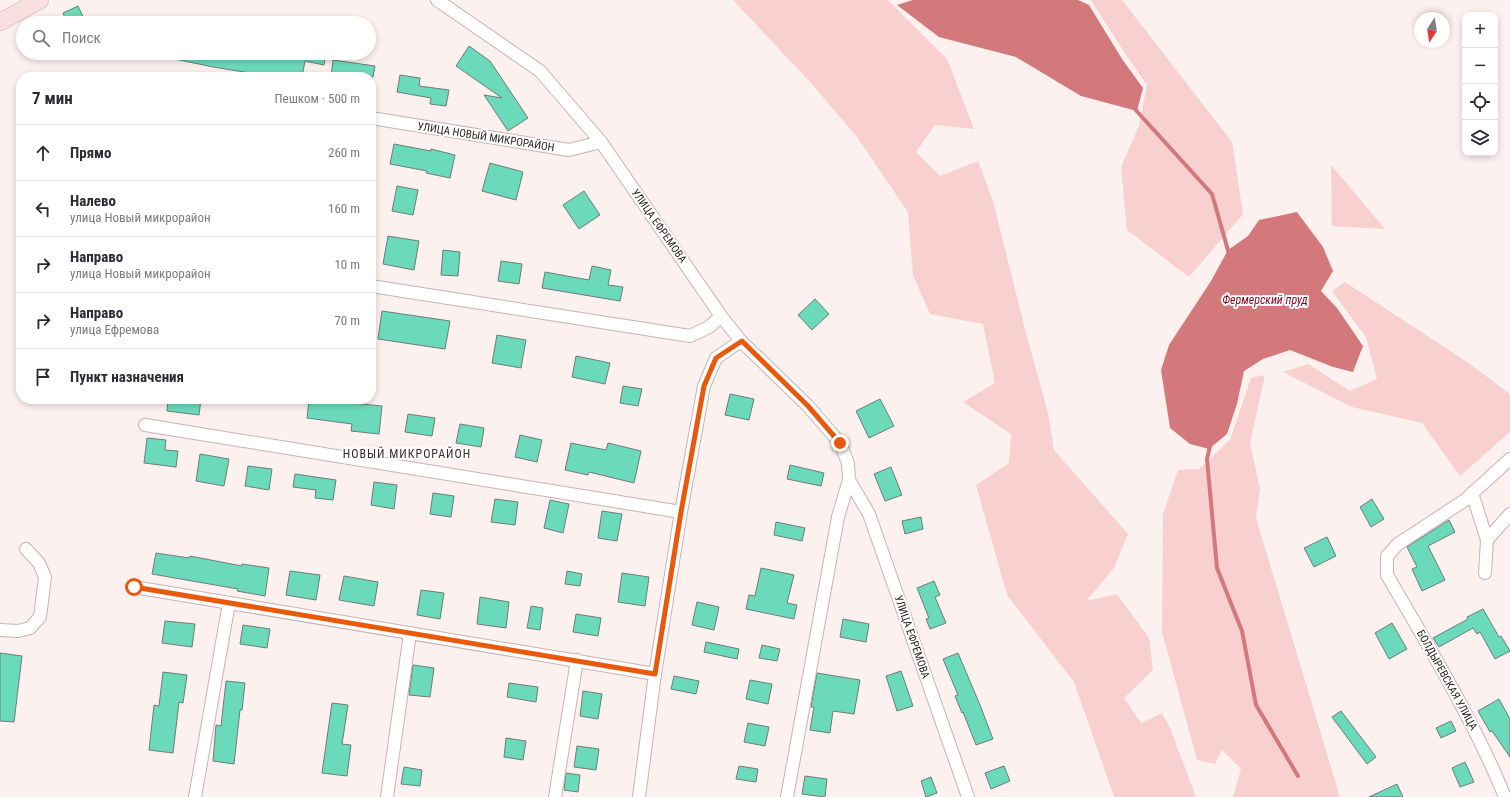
<!DOCTYPE html>
<html lang="ru">
<head>
<meta charset="utf-8">
<style>
	:root { --surface:#fff; --page:#f2f2f3; --text:#2b2b33; --muted:#7c7c81; --line:#e1e1e2 }
	body { margin:0; font-family:"Roboto Condensed",sans-serif; background:var(--page); color:var(--text) }
	.controls { position:absolute; right:12px; top:12px; display:grid; overflow:hidden; border-radius:8px; box-shadow:0 2px 6px #0003 }
	.controls button { width:36px; height:36px; display:grid; place-items:center; padding:0; border:0; border-bottom:1px solid var(--line); background:var(--surface); color:var(--text); font:20px sans-serif }
	.compass { position:absolute; left:1414px; top:12px; width:36px; height:36px; border-radius:50%; background:var(--surface); box-shadow:0 2px 6px #0003; rotate:192deg }
	.stop { position:absolute; width:12px; height:12px; margin:-9px; border:3px solid #ea580c; border-radius:50%; background:#fff }
	.stop.end { background:#ea580c; border-color:#fff; box-shadow:0 1px 4px #0008 }
	.list { margin:0; padding:0; list-style:none }
	h2 { display:flex; justify-content:space-between; align-items:center; height:52px; margin:0; padding:0 16px; font-size:17px }
	h2 small { font-size:13px; font-weight:400; color:var(--muted) }
	.list li { display:grid; grid-template-columns:26px 1fr auto; gap:12px; align-items:center; box-sizing:border-box; height:56px; padding:0 16px; border-top:1px solid var(--line) }
	.list b { display:block; font-size:15px; white-space:nowrap }
	.list p { margin:0; font-size:13px; white-space:nowrap; color:var(--muted) }
	.list em { font-size:13px; font-style:normal; color:var(--muted) }
	.icon { flex:none; width:22px; height:22px; fill:none; stroke:currentColor; stroke-width:2; stroke-linecap:round; stroke-linejoin:round }
	.map { position:relative; flex:none; width:1510px; height:797px; overflow:hidden }
	.search { position:absolute; background:var(--surface); box-shadow:0 2px 6px #0003; left:16px; top:16px; width:360px; height:44px; display:flex; align-items:center; gap:10px; box-sizing:border-box; padding:0 14px; border-radius:22px; color:var(--muted); font-size:15px }
	.panel { position:absolute; background:var(--surface); box-shadow:0 2px 6px #0003; left:16px; top:72px; width:360px; height:332px; border-radius:16px }
	.map>svg:first-child { display:block }
	.green { fill:#f7d0cf }
	.water { fill:#d3797c }
	.lines { fill:none; stroke-linecap:round; stroke-linejoin:round }
	.stream { stroke:#d3797c; stroke-width:4 }
	.building { fill:#6bdabb; stroke:#6c7d78 }
	.street-casing { stroke:#c7b3b3; stroke-width:14 }
	.secondary-casing { stroke:#c7b3b3; stroke-width:18 }
	.street { stroke:#fff; stroke-width:12 }
	.secondary { stroke:#f9dfdf; stroke-width:17 }
	.route { stroke:#ea580c; stroke-width:5 }
	.labels { text-anchor:middle; dominant-baseline:central; stroke-width:4; stroke-linejoin:round; paint-order:stroke }
	.street-label { font-size:11px; fill:#261f1f; stroke:#fff }
	.water-label { font-size:12px; font-style:italic; fill:#7c0c22; stroke:#fff }
	.neighbourhood-label { font-size:12px; letter-spacing:1px; fill:#3b2c2b; stroke:#fff }
</style>
</head>
<body>
<div class="map">
<svg width="1510" height="797" viewBox="0 0 1510 797">
	<rect width="100%" height="100%" fill="#fdf1f0"/>
	<g class="green">
		<path d="M733 0H888L947 59 974 129 935 125 916 152 940 176 978 161 993 201 1026 333 1048 413 1054 450 1128 534 1114 568 1086 601 1117 594 1149 638 1153 670 1124 698 1141 723 1162 713 1170 728 1196 797H1114L1074 682 1007 595 976 485 1009 463 1011 434 963 402 995 383 983 324 930 314 913 275 908 212 857 137 810 82Z"/>
		<path d="M1091 0H1122L1232 142 1243 214 1189 277 1127 230 1121 167 1139 126 1147 85 1126 55Z"/>
		<path d="M1331 165 1385 229 1332 226Z"/>
		<path d="M1345 282 1467 362 1510 394V432L1460 476 1422 423 1352 407 1283 372 1308 364 1350 391 1377 379 1366 337 1332 291Z"/>
		<path d="M1265 375 1250 443 1260 489 1256 518 1340 797H1233L1241 769 1222 750 1215 764 1197 760 1162 632 1163 514 1178 470 1199 469 1230 440 1251 378Z"/>
	</g>
	<g class="water">
		<path d="M913 0H1078L1089 5 1122 59 1143 88 1137 111 1081 96 1016 57 939 37 897 5Z"/>
		<path d="M1297 212 1323 247 1333 271 1321 291 1337 308 1363 346 1353 372 1333 367 1290 350 1263 359 1244 371 1237 404 1227 434 1209 449 1190 444 1170 428 1161 370 1169 345 1211 281 1228 250 1248 236 1259 220Z"/>
	</g>
	<g class="lines">
		<g class="stream">
			<path d="M1133 107 1212 194 1229 254"/>
			<path d="M1210 446 1207 459 1217 568 1242 631 1256 705 1298 776"/>
		</g>
	</g>
	<g class="building">
		<path d="M78 6 86 23H67L63 13Z"/>
		<path d="M469 46 490 61 528 118 508 131 484 95 502 98 456 66Z"/>
		<path d="M170 53H326L324 65 305 61 302 77H275L213 67 170 58Z"/>
		<path d="M333 60 375 66 373 77H331Z"/>
		<path d="M400 75 420 78 419 86 449 90 446 106 430 104 431 98 397 92Z"/>
		<path d="M394 144 431 151V149L455 155 450 178 426 173 427 171 390 164Z"/>
		<path d="M490 163 523 172 516 200 482 191Z"/>
		<path d="M397 186 418 190 413 215 392 211Z"/>
		<path d="M584 191 600 215 579 229 563 205Z"/>
		<path d="M388 236 419 241 414 270 383 264Z"/>
		<path d="M443 250 460 252 458 276 441 275Z"/>
		<path d="M501 261 522 264 519 284 498 281Z"/>
		<path d="M592 266 611 270 608 285 623 287 620 301 542 288 545 272 589 280Z"/>
		<path d="M815 299 829 314 812 330 798 315Z"/>
		<path d="M382 311 450 321 445 349 378 339Z"/>
		<path d="M497 335 526 340 521 368 492 363Z"/>
		<path d="M576 356 610 363 605 384 572 377Z"/>
		<path d="M623 386 642 389 638 406 620 403Z"/>
		<path d="M730 394 754 399 749 420 725 415Z"/>
		<path d="M168 399H201L199 415 167 411Z"/>
		<path d="M319 399H342V402L382 406 379 434 351 431 352 424 307 418 309 400 318 402Z"/>
		<path d="M880 399 894 426 869 438 856 411Z"/>
		<path d="M408 414 435 418 432 436 405 432Z"/>
		<path d="M460 424 484 428 481 447 456 443Z"/>
		<path d="M520 435 542 440 537 462 515 457Z"/>
		<path d="M147 438 166 440 165 450 178 451 176 467 144 463Z"/>
		<path d="M571 443 606 450 608 443 641 451 634 483 589 472 588 475 565 470Z"/>
		<path d="M200 454 229 459 224 486 196 481Z"/>
		<path d="M790 465 824 473 821 486 787 479Z"/>
		<path d="M248 466 272 469 269 490 245 486Z"/>
		<path d="M891 467 902 495 885 501 874 474Z"/>
		<path d="M295 474 336 480 333 500 315 498 316 490 293 487Z"/>
		<path d="M374 482 397 485 394 509 371 505Z"/>
		<path d="M433 493 454 496 451 517 430 514Z"/>
		<path d="M495 499 518 502 515 525 491 522Z"/>
		<path d="M1372 499 1384 519 1371 527 1360 507Z"/>
		<path d="M550 500 569 504 563 533 544 528Z"/>
		<path d="M602 511 622 514 617 541 598 538Z"/>
		<path d="M921 517 923 529 905 534 902 521Z"/>
		<path d="M1449 520 1455 532 1428 546 1445 580 1422 591 1412 569 1417 567 1407 547Z"/>
		<path d="M776 522 805 528 802 541 774 535Z"/>
		<path d="M1327 537 1336 556 1314 567 1304 548Z"/>
		<path d="M156 553 189 558 190 556 242 566V564L269 568 265 596 237 591 238 589 152 574Z"/>
		<path d="M761 568 794 575 787 603 797 605 794 619 746 609 749 595 755 596Z"/>
		<path d="M290 571 320 575 316 600 286 595Z"/>
		<path d="M567 571 582 574 580 586 565 584Z"/>
		<path d="M622 573 649 577 645 606 618 602Z"/>
		<path d="M344 576 378 582 374 606 339 600Z"/>
		<path d="M934 581 940 595 935 597 946 623 930 629 926 619 929 618 917 588Z"/>
		<path d="M421 590 444 593 440 619 417 615Z"/>
		<path d="M480 597 509 602 506 628 477 624Z"/>
		<path d="M697 602 719 607 714 630 692 625Z"/>
		<path d="M531 606 543 608 540 630 527 628Z"/>
		<path d="M1483 609 1499 637 1501 636 1510 651 1495 659 1480 632 1477 634 1473 628 1439 647 1433 638 1468 619 1467 617Z"/>
		<path d="M576 614 601 618 598 636 573 632Z"/>
		<path d="M843 619 869 624 866 642 840 637Z"/>
		<path d="M165 621 195 624 192 647 162 643Z"/>
		<path d="M1392 623 1407 649 1389 659 1375 633Z"/>
		<path d="M243 625 270 629 267 648 240 644Z"/>
		<path d="M706 642 739 649 737 659 704 652Z"/>
		<path d="M762 645 780 649 777 661 759 658Z"/>
		<path d="M0 653 22 656 14 722 0 721Z"/>
		<path d="M958 653 980 705 993 739 976 745 963 712 962 713 955 696 958 695 943 659Z"/>
		<path d="M413 665 434 668 430 697 409 695Z"/>
		<path d="M901 671 913 706 897 711 886 676Z"/>
		<path d="M163 672 187 675 183 703 179 702 173 753 149 750 154 705 159 706Z"/>
		<path d="M817 673 860 680 854 714 833 711 830 733 810 730 814 707H811Z"/>
		<path d="M674 676 699 681 696 694 671 689Z"/>
		<path d="M750 680 772 684 768 704 746 699Z"/>
		<path d="M226 681 245 683 242 710H240L234 764 213 761 216 725 221 726Z"/>
		<path d="M509 683 538 687 536 702 507 697Z"/>
		<path d="M583 691 602 694 598 719 580 716Z"/>
		<path d="M1499 699 1510 719V757L1492 731 1490 732 1478 711Z"/>
		<path d="M332 703 348 705 342 744 351 745 347 776 322 773Z"/>
		<path d="M1341 711 1376 757 1367 764 1332 717Z"/>
		<path d="M1451 721 1456 731 1441 738 1436 728Z"/>
		<path d="M748 723 769 727 765 746 744 742Z"/>
		<path d="M506 738 526 741 523 760 504 757Z"/>
		<path d="M577 746 599 749 596 770 574 767Z"/>
		<path d="M1465 762 1474 782 1460 787 1452 768Z"/>
		<path d="M739 766 758 769 756 782 736 779Z"/>
		<path d="M1004 766 1010 781 991 789 985 773Z"/>
		<path d="M404 767 422 770 420 786 401 784Z"/>
		<path d="M566 773 580 775 578 792 564 790Z"/>
		<path d="M805 776 827 779 825 797 802 794Z"/>
		<path d="M931 777 937 793 926 797 921 781Z"/>
		<path d="M1397 784 1403 797H1369Z"/>
	</g>
	<g class="lines">
		<g class="street-casing">
			<g id="street">
				<path d="M437 0 540 71 601 142 721 316 741 341 808 406 840 443 848 463 849 480 869 514 968 797"/>
				<path d="M371 118 569 150 601 142"/>
				<path d="M371 286 690 336 709 327 721 316"/>
				<path d="M145 425 681 512"/>
				<path d="M1472 493 1487 540 1485 573"/>
				<path d="M1487 540 1510 514"/>
				<path d="M134 587 655 674"/>
				<path d="M0 630 18 631 30 628 40 617 45 577 39 563 26 549"/>
				<path d="M195 797 229 603"/>
				<path d="M387 797 410 633"/>
				<path d="M555 797 577 660"/>
				<path d="M639 797 655 674 681 512 704 386 716 358 741 341"/>
				<path d="M787 797 838 517 849 480"/>
				<path d="M1505 797C1473 719 1429 647 1387 575V556L1398 544 1465 500 1510 459"/>
			</g>
		</g>
		<g class="secondary-casing">
			<path id="secondary" d="M0 22 40 0"/>
		</g>
		<use href="#street" class="street"/>
		<use href="#secondary" class="secondary"/>
	</g>
	<g class="lines">
		<path class="route" d="M134 587 655 674 681 512 704 386 716 358 742 341 808 406 840 443"/>
	</g>
	<g class="labels">
		<g class="street-label">
			<text transform="translate(486 137) rotate(9)">УЛИЦА НОВЫЙ МИКРОРАЙОН</text>
			<text transform="translate(659 226) rotate(55)">УЛИЦА ЕФРЕМОВА</text>
			<text transform="translate(912 637) rotate(71)">УЛИЦА ЕФРЕМОВА</text>
			<text transform="translate(1447 680) rotate(61)">БОЛДЫРЕВСКАЯ УЛИЦА</text>
		</g>
		<g class="water-label">
			<text x="1265" y="300">Фермерский пруд</text>
		</g>
		<g class="neighbourhood-label">
			<text x="407" y="454">НОВЫЙ МИКРОРАЙОН</text>
		</g>
	</g>
</svg>
<div class="controls">
<button>+</button>
<button>−</button>
<button><svg class="icon" aria-label="locate" viewBox="0 0 24 24"><circle cx="12" cy="12" r="6"/><path d="M12 2v4M12 18v4M2 12h4M18 12h4"/></svg></button>
<button><svg class="icon" aria-label="layers" viewBox="0 0 24 24"><path d="M12 4l9 5-9 5-9-5zM3 14l9 5 9-5"/></svg></button>
</div>
<svg class="compass" viewBox="-18 -18 36 36"><path d="M0-13l5 13h-10z" fill="#e53935"/><path d="M0 13l5-13h-10z" fill="#7c7c81"/></svg>
<div class="stop" style="left:134px;top:587px"></div>
<div class="stop end" style="left:840px;top:443px"></div>
<div class="search"><svg class="icon" aria-label="search" viewBox="0 0 24 24"><circle cx="10" cy="10" r="6"/><path d="M15 15l6 6"/></svg>Поиск</div>
<section class="panel">
<h2>7 мин<small>Пешком · 500 m</small></h2>
<ul class="list">
<li><svg class="icon" aria-label="ahead" viewBox="0 0 24 24"><path d="M12 20V5M6 11l6-6 6 6"/></svg><div><b>Прямо</b></div><em>260 m</em></li>
<li><svg class="icon" aria-label="left" viewBox="0 0 24 24"><path d="M17 20v-9H6M10 6l-5 5 5 5"/></svg><div><b>Налево</b><p>улица Новый микрорайон</p></div><em>160 m</em></li>
<li><svg class="icon" aria-label="right" viewBox="0 0 24 24"><path d="M7 20v-9h11M14 6l5 5-5 5"/></svg><div><b>Направо</b><p>улица Новый микрорайон</p></div><em>10 m</em></li>
<li><svg class="icon" aria-label="right" viewBox="0 0 24 24"><path d="M7 20v-9h11M14 6l5 5-5 5"/></svg><div><b>Направо</b><p>улица Ефремова</p></div><em>70 m</em></li>
<li><svg class="icon" aria-label="arrive" viewBox="0 0 24 24"><path d="M6 21V4h12l-3 4 3 4H6"/></svg><div><b>Пункт назначения</b></div></li>
</ul>
</section>
</div>
</body>
</html>
